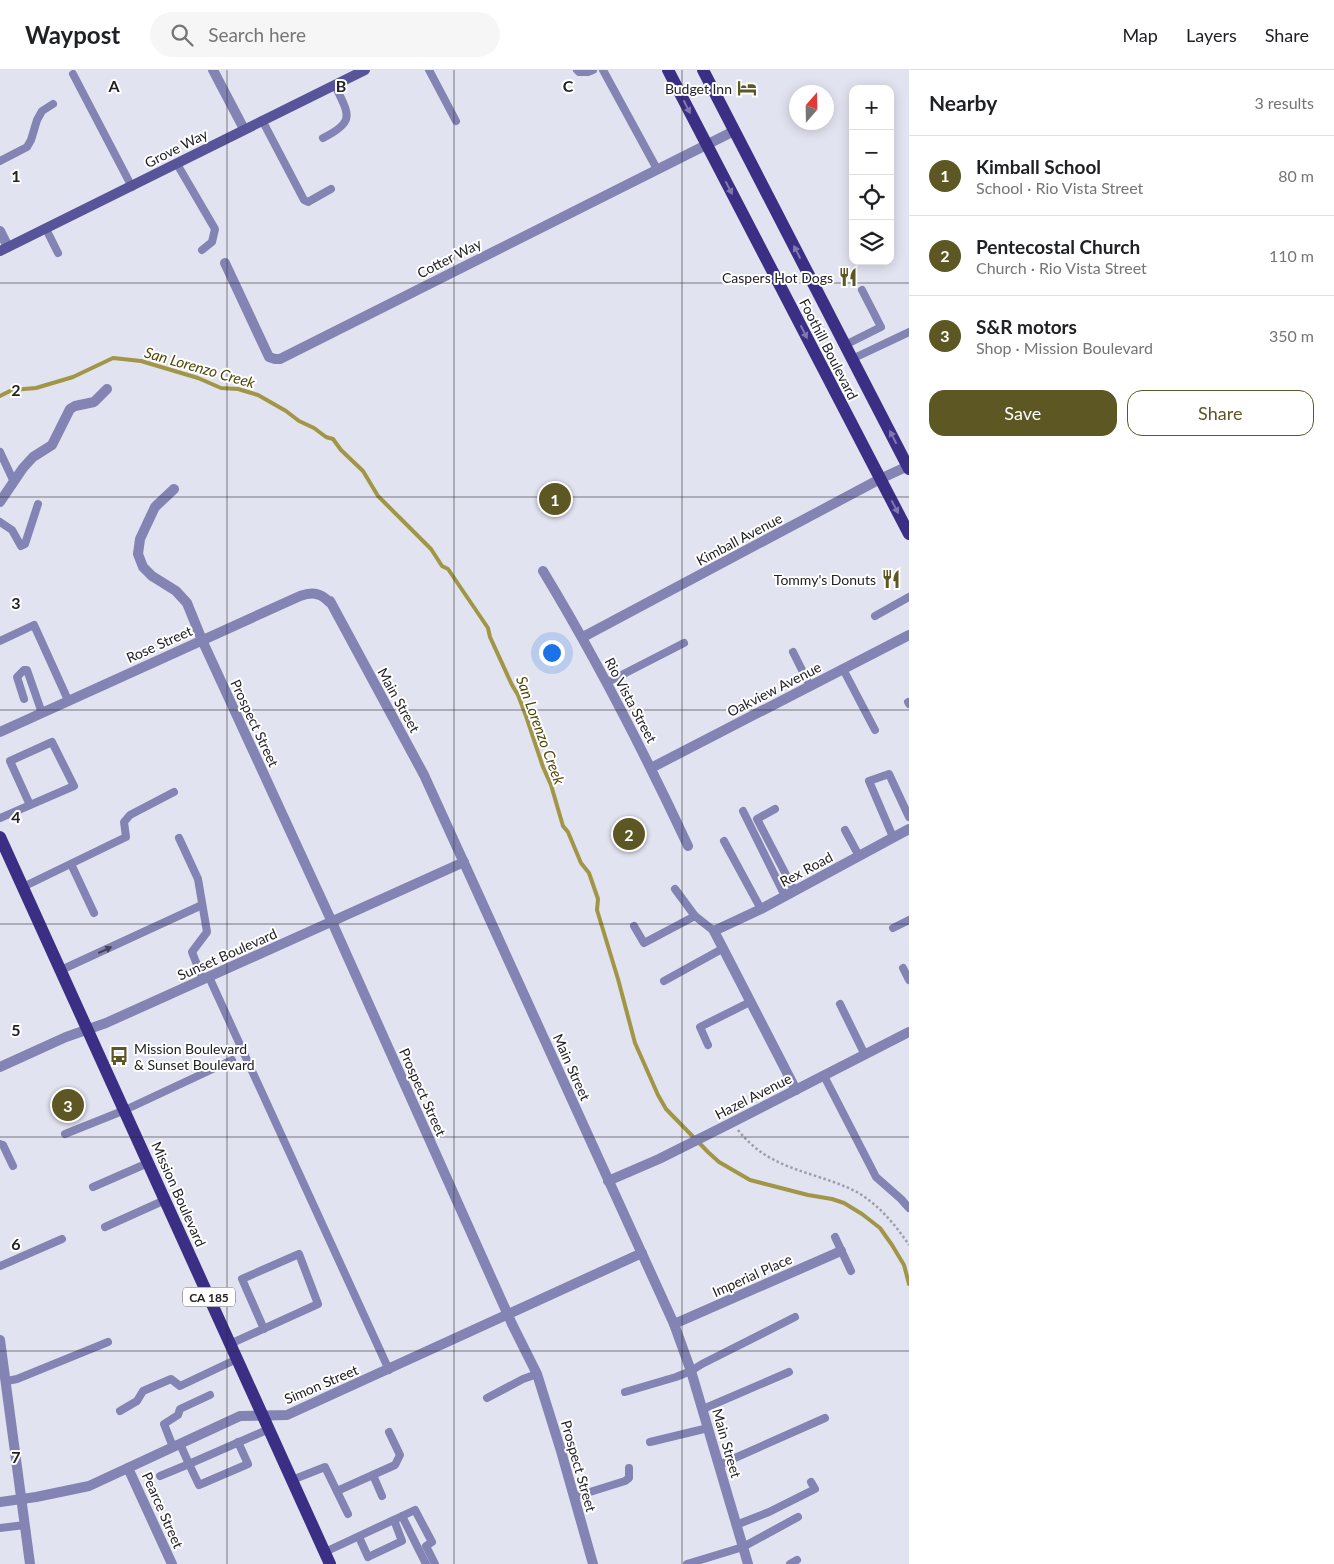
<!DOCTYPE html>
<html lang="en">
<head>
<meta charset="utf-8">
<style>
	:root { --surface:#fff; --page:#f6f6f6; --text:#202124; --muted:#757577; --line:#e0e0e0; --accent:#5d5723 }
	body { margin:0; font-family:Lato,sans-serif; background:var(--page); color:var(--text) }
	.controls { position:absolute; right:15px; top:15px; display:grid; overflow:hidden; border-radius:10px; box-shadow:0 2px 12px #0003 }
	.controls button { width:45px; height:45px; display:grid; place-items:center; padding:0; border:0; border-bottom:1px solid var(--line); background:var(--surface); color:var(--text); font:25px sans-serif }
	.compass { position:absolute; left:789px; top:15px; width:45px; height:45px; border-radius:50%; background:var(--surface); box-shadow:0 2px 12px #0003; rotate:20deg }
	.you { position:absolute; left:551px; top:582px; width:18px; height:18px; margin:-12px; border:4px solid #fff; border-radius:50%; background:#1a73e8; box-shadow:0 0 0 8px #1a73e833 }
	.badge { display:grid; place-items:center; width:32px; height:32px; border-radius:50%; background:var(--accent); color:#fff; font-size:16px; font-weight:700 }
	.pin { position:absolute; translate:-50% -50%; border:2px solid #fff; box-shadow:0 1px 5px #0006 }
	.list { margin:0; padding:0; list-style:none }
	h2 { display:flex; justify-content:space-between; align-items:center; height:65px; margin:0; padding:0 20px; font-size:21px }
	h2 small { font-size:16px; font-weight:400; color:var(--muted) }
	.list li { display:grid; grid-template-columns:32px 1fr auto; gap:15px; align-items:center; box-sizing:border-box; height:80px; padding:0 20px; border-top:1px solid var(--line) }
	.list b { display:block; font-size:19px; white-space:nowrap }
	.list p { margin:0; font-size:16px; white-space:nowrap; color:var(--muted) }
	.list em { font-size:16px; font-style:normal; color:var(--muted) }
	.actions { display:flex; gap:10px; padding:15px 20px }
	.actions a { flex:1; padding:11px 0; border:1px solid var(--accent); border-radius:15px; text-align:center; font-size:18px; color:var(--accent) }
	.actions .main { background:var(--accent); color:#fff }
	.icon { flex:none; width:28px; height:28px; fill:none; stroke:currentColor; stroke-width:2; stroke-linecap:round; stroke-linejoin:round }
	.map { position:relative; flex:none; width:909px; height:1494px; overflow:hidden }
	header { display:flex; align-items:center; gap:30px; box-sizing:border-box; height:70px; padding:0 25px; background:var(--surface); border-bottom:1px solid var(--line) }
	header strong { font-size:24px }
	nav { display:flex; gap:28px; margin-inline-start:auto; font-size:18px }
	.search { width:350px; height:45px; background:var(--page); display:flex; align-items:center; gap:12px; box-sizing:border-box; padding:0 18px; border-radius:28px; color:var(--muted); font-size:19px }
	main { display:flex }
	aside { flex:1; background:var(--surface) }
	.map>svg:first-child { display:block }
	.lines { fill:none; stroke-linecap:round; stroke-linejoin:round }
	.stream { stroke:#a09646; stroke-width:4 }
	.path { stroke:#9e9ea9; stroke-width:2.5; stroke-dasharray:2.5 2.5; stroke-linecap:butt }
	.lane { stroke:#8383b4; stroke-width:8 }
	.street { stroke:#8383b4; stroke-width:10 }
	.secondary { stroke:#57549a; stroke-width:10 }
	.primary { stroke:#3b2f85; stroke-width:12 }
	.oneway { fill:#8078b0 }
	.oneway2 { fill:#444458 }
	.grid { fill:none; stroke:#222227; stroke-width:1; stroke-opacity:0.55 }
	.labels { text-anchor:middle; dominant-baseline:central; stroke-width:4; stroke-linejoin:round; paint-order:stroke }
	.shield { fill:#fff; stroke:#646468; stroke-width:1 }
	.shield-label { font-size:12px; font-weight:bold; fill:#222227 }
	.poi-label { font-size:14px; fill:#222227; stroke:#fff; text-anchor:end }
	.street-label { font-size:14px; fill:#222227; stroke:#fff }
	.water-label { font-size:15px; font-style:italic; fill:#4f4806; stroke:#fff }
	.grid-label { font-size:16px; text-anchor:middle; font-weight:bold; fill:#222227; stroke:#fff; stroke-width:4; stroke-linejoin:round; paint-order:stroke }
</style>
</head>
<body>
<header>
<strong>Waypost</strong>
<div class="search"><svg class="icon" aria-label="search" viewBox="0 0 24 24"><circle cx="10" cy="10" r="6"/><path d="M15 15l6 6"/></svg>Search here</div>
<nav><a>Map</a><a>Layers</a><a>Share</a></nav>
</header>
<main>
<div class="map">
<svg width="909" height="1494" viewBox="0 0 909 1494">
	<rect width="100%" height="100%" fill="#e2e3f0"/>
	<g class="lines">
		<path class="stream" d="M0 326 12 320 36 318 73 307 113 288 141 291 198 308 221 318 238 319 258 325 286 341 299 351 314 358 326 367 333 369 341 380 363 401 378 426 431 479 442 496 448 499 488 558 490 567 512 615 518 625 526 646 543 697 551 715 563 756 568 762 581 793 589 803 598 829 597 840 618 909 635 973 658 1025 666 1039 708 1082 719 1092 750 1110 808 1125 832 1129 844 1133 862 1144 880 1158 892 1175 904 1195 909 1214"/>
		<path class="path" d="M738 1060C770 1101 812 1100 855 1121 877 1133 895 1154 909 1175"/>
		<g class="lane">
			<path d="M429 0 456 51"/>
			<path d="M577 0 579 2H588L593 0"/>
			<path d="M603 0 657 99"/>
			<path d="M73 4 132 117"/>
			<path d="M262 50 304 130 308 132 331 119"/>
			<path d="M323 68C357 51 348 44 335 15"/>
			<path d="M0 91 27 77 31 70 37 50 42 41 53 34"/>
			<path d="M177 94 215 159 212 172 202 180"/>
			<path d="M46 159 58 183"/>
			<path d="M845 275 881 257 862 220"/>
			<path d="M852 289 909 262"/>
			<path d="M0 382 14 412"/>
			<path d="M0 452 12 460 21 476 25 474 38 434"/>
			<path d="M875 546 909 527"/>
			<path d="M0 571 34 555 68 630"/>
			<path d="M793 582 810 616"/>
			<path d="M843 599 875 660"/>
			<path d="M606 613 684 573"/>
			<path d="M24 629 17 607 24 600H27L42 643"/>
			<path d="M908 632 909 634"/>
			<path d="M775 739 757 749 794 820"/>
			<path d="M743 741 785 826"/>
			<path d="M0 748 74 716 52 672 10 691 30 735"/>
			<path d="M845 760 859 786"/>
			<path d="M893 767 869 711 889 704 909 747"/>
			<path d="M179 768 198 809 207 862 192 882 203 910"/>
			<path d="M724 771 761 839"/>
			<path d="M71 794 94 843"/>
			<path d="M23 817 126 767 124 752 130 745 174 722"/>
			<path d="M675 819 695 846 714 861"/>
			<path d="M634 856 644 873 695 846"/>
			<path d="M893 858 909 850"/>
			<path d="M903 898 909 910"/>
			<path d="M61 900 202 835"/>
			<path d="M209 907 389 1300"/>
			<path d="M664 911 722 879"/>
			<path d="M840 934 865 985"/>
			<path d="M708 975 700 957 750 932"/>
			<path d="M824 1006 876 1107 901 1129 909 1138"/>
			<path d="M65 1064 125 1040 232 990"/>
			<path d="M0 1074 3 1075 13 1096"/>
			<path d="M93 1117 148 1093"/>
			<path d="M105 1157 165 1130"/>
			<path d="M835 1167 851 1201"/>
			<path d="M0 1196 62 1169"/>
			<path d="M230 1274 318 1234 299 1184 242 1209 264 1259"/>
			<path d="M7 1311 17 1309 108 1272"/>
			<path d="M625 1322 676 1307 691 1301 702 1294 795 1247"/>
			<path d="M487 1328 523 1309 537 1304"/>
			<path d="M703 1339 789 1302"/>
			<path d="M120 1341 137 1331 143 1321 171 1309 180 1316 237 1289"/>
			<path d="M650 1372 708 1358"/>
			<path d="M180 1374 189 1394 269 1359"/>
			<path d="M173 1377 164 1354 178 1345 180 1339 210 1325"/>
			<path d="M719 1395 825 1348"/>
			<path d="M373 1405 382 1426"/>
			<path d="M160 1406 189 1394 199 1415 248 1394 238 1372"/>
			<path d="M292 1410 325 1397 348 1444"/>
			<path d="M337 1421 395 1395 400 1385 389 1362"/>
			<path d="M574 1427 625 1411 629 1408V1398"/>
			<path d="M402 1446 426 1494"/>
			<path d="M736 1455 769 1442 815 1419 811 1412"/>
			<path d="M0 1458 25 1455"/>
			<path d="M359 1467 368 1487 402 1471 394 1450"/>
			<path d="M325 1482 415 1440 432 1472 426 1476 435 1494"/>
			<path d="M687 1494 743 1477 798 1447"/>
			<path d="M790 1494 797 1490"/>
		</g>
		<g class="street">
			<path d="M213 0 244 59"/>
			<path d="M0 161 8 177"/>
			<path d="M225 193 269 287 275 289H280L734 61"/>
			<path d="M174 419 155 437 140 469 138 484 143 497 152 506 176 521 187 533 202 570 332 852 512 1254 537 1304 561 1381 593 1494"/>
			<path d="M0 432 23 398 33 387 52 375 70 339 75 336 94 332 107 319"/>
			<path d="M543 501C597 590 644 682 688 776"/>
			<path d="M583 567 880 409 908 396"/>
			<path d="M0 662 300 526C311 522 320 522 329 532L330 531 424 705 674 1254 691 1301 748 1494"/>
			<path d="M651 698 909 565"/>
			<path d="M0 997 66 967 106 953 464 792"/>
			<path d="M796 1020 714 861 761 839 909 759"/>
			<path d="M608 1111 659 1089 727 1055 909 962"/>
			<path d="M674 1254 841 1181"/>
			<path d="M0 1270 30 1494"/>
			<path d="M128 1398 172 1494"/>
			<path d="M0 1432 36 1427 89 1416 240 1346 287 1345 642 1183"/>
		</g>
		<path class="secondary" d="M0 181 365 0"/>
		<g class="primary">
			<path d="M668 0 909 464"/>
			<path d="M703 0 909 399"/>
			<path d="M0 767 330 1494"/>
		</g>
	</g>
	<defs><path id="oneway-solid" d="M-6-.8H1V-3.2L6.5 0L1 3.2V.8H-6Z" transform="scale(1.25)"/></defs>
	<g class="oneway">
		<use href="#oneway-solid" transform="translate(687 37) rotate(63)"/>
		<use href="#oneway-solid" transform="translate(729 118) rotate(63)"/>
		<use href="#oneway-solid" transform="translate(797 182) rotate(-117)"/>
		<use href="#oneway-solid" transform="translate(804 262) rotate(63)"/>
		<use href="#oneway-solid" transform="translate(893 367) rotate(-117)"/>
		<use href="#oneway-solid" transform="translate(895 437) rotate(62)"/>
	</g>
	<use class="oneway2" href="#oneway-solid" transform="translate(105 880) rotate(-25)"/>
	<path class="grid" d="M227 0V1494M454 0V1494M682 0V1494M0 213H909M0 427H909M0 640H909M0 854H909M0 1067H909M0 1281H909"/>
	<defs>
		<g id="hotel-bare" transform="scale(1.5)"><path d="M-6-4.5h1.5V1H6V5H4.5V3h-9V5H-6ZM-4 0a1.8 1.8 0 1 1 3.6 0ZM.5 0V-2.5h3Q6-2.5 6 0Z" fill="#5d5723" stroke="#fff" stroke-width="2.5" paint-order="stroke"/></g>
		<g id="restaurant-bare" transform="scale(1.5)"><path d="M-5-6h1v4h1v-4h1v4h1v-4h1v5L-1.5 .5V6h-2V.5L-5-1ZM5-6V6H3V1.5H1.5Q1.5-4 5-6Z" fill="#5d5723" stroke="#fff" stroke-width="2.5" paint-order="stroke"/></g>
		<g id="bus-bare" transform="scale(1.5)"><path d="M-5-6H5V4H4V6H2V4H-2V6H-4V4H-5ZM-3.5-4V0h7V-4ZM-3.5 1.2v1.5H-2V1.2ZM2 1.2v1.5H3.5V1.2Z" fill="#5d5723" stroke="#fff" stroke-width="2.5" paint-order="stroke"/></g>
	</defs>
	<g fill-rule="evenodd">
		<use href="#hotel-bare" x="747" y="18"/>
		<use href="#restaurant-bare" x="848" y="207"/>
		<use href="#restaurant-bare" x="891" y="509"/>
		<use href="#bus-bare" x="119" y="986"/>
	</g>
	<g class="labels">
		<rect class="shield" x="183" y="1217.5" width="52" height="19" rx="4"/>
		<g class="shield-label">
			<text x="209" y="1227">CA 185</text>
		</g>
		<g class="poi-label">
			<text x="732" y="18">Budget Inn</text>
			<text x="833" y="207">Caspers Hot Dogs</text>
			<text x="876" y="509">Tommy's Donuts</text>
			<text x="134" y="978" text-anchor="start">Mission Boulevard<tspan x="134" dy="16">&amp; Sunset Boulevard</tspan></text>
		</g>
		<g class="street-label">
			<text transform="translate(176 78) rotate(-27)">Grove Way</text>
			<text transform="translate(449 188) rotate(-27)">Cotter Way</text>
			<text transform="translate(829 279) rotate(63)">Foothill Boulevard</text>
			<text transform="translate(739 469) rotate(-28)">Kimball Avenue</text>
			<text transform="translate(159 574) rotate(-24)">Rose Street</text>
			<text transform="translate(774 619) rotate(-27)">Oakview Avenue</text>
			<text transform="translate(399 630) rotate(61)">Main Street</text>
			<text transform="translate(631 630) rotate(62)">Rio Vista Street</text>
			<text transform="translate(255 653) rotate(65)">Prospect Street</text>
			<text transform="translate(806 799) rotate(-28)">Rex Road</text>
			<text transform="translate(227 884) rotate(-24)">Sunset Boulevard</text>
			<text transform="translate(572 997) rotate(66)">Main Street</text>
			<text transform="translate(423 1022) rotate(66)">Prospect Street</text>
			<text transform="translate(753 1026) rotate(-27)">Hazel Avenue</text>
			<text transform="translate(179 1124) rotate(66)">Mission Boulevard</text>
			<text transform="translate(752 1205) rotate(-24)">Imperial Place</text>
			<text transform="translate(321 1314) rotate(-23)">Simon Street</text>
			<text transform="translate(727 1373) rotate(74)">Main Street</text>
			<text transform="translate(579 1396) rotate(74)">Prospect Street</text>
			<text transform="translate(163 1440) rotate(66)">Pearce Street</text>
		</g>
		<g class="water-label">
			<text transform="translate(200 297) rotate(16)">San Lorenzo Creek</text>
			<text transform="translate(541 660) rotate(70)">San Lorenzo Creek</text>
		</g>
	</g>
	<g class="grid-label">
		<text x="114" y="22">A</text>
		<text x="341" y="22">B</text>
		<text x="568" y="22">C</text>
		<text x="16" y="112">1</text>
		<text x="16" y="326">2</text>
		<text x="16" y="539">3</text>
		<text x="16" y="753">4</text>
		<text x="16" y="966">5</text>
		<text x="16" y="1180">6</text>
		<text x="16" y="1393">7</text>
	</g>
</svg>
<div class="controls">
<button>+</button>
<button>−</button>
<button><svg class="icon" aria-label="locate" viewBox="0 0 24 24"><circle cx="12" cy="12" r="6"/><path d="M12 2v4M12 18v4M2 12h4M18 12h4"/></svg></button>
<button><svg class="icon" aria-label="layers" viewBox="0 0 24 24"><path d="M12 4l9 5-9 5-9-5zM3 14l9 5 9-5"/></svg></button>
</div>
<svg class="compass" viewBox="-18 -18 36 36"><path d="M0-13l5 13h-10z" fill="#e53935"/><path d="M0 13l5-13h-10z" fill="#757577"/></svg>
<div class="you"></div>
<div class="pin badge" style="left:555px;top:429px">1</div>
<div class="pin badge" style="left:629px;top:764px">2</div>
<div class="pin badge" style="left:68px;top:1035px">3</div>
</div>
<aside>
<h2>Nearby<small>3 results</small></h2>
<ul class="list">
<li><span class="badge">1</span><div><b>Kimball School</b><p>School · Rio Vista Street</p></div><em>80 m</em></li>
<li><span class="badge">2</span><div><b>Pentecostal Church</b><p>Church · Rio Vista Street</p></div><em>110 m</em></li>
<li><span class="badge">3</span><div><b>S&amp;R motors</b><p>Shop · Mission Boulevard</p></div><em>350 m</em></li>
</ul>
<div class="actions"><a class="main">Save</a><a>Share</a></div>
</aside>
</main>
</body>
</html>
